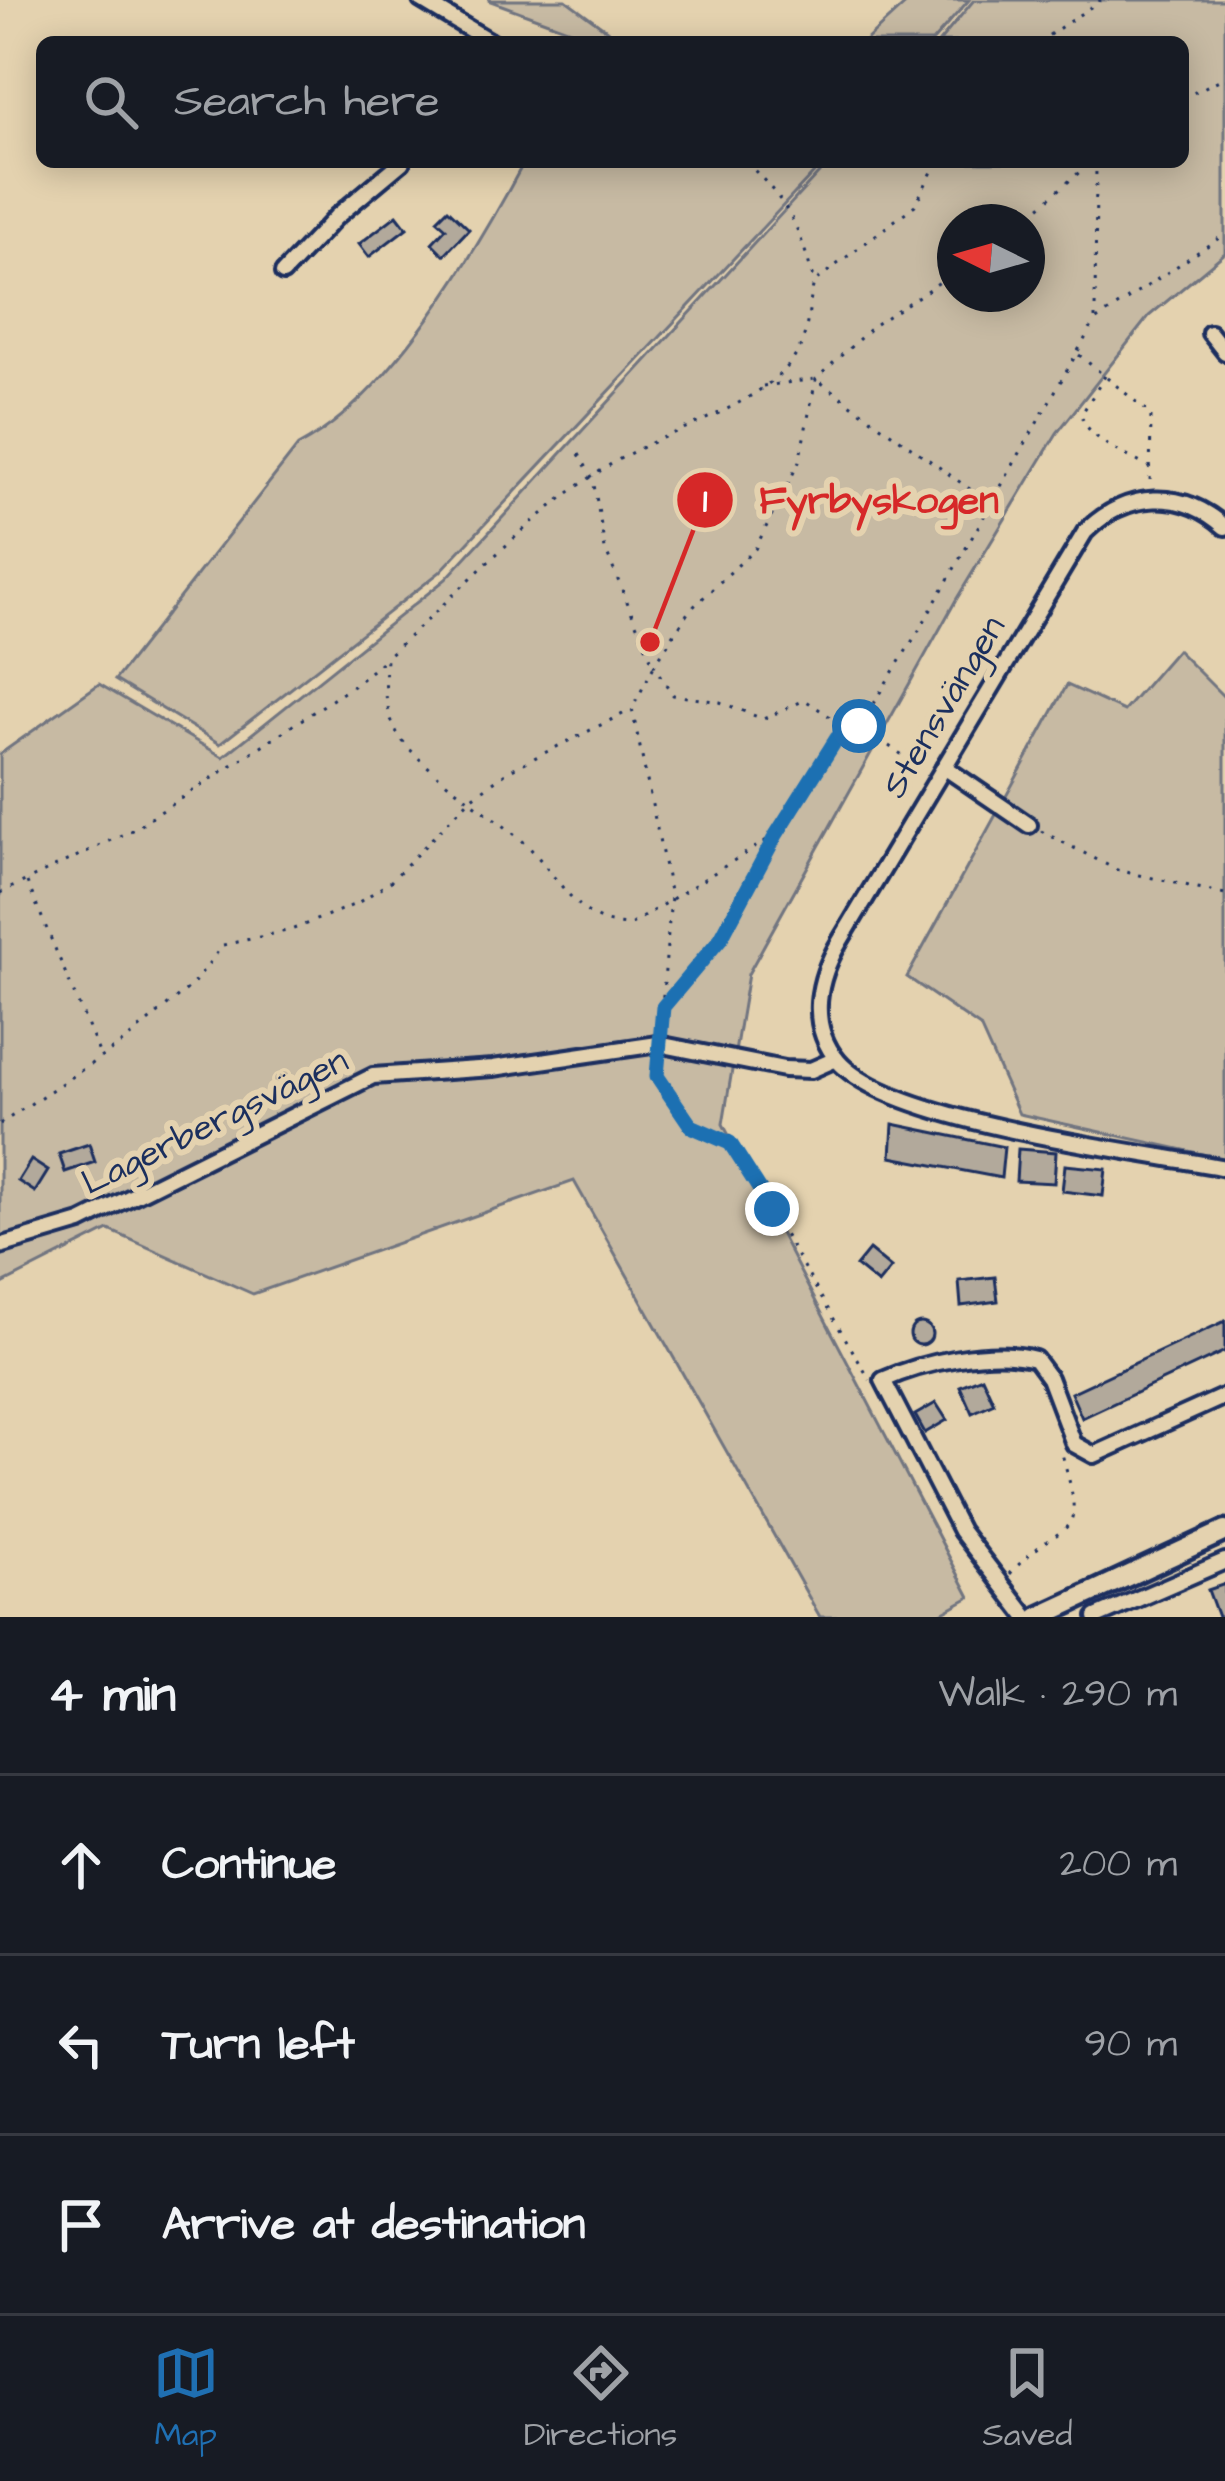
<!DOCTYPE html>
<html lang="en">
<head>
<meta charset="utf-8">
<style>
	:root { --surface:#171b24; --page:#242831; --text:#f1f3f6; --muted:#9ea1a6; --line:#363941; --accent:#1f6fb2 }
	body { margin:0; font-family:"Architects Daughter",sans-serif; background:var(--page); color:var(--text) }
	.compass { position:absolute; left:937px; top:204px; width:108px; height:108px; border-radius:50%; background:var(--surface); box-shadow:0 6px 30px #0003; rotate:275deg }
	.stop { position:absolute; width:36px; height:36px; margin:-27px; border:9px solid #1f6fb2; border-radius:50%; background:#fff }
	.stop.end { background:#1f6fb2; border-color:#fff; box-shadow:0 3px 12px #0008 }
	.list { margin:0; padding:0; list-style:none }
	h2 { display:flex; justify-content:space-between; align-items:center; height:156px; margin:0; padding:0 48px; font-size:51px }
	h2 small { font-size:39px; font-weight:400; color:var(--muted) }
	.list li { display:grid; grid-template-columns:78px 1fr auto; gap:36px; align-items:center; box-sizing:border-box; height:180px; padding:0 48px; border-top:3px solid var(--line) }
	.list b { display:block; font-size:45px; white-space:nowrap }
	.list em { font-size:39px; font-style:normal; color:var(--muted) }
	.icon { flex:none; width:66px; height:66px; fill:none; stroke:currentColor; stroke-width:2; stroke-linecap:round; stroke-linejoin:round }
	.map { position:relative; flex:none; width:1225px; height:1617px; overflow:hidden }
	.search { position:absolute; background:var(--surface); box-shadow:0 6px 30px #0003; left:36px; right:36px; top:36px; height:132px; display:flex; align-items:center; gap:30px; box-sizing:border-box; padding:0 42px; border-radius:18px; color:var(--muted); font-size:45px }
	.sheet { height:696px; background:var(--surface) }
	nav { display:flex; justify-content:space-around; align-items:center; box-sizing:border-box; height:168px; border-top:3px solid var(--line); background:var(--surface); font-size:33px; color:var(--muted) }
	nav a { display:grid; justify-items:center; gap:6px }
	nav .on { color:var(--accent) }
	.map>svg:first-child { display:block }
	.green { fill:#c7baa3; stroke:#717480; stroke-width:3; fill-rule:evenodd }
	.building { fill:#b2a99b; stroke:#1b2f5e; stroke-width:3 }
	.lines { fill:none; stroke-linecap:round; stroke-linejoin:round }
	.street-casing { stroke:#1b2f5e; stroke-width:22 }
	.secondary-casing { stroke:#1b2f5e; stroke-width:27 }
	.path { stroke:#1b2f5e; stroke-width:3; stroke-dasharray:3 9; stroke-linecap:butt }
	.street { stroke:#e4d2af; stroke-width:14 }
	.secondary { stroke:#e4d2af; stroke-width:18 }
	.route { stroke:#1f6fb2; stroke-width:15 }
	.labels { text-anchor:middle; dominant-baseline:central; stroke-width:12; stroke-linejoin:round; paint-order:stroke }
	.street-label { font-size:36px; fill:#1b2f5e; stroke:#e4d2af }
	.leader { fill:none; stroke:#d62828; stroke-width:4.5 }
	.callout-dot { fill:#d62828; stroke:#e4d2af; stroke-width:4.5 }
	.mark-label { font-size:36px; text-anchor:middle; font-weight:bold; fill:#fff }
	.callout-label { font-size:39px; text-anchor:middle; font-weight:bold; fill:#d62828; stroke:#e4d2af; stroke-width:12; stroke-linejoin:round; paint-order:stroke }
</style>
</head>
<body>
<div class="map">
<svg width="1225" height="1617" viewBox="0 0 1225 1617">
	<rect width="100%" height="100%" fill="#e4d2af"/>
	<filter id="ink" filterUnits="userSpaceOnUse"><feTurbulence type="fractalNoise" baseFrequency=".00833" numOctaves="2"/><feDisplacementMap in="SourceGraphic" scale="24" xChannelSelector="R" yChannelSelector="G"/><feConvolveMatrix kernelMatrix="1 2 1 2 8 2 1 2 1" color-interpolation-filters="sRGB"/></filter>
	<g filter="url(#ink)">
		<g class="green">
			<path d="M488 0H566L623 42H567L570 30Z"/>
			<path d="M910 0H969L932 42H864Z"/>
			<path d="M974 0H1225V253L1149 316 1057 433 956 600 748 974 723 1124 970 1597 934 1617H820L574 1181 253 1294 109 1230 0 1285V754L99 684 223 757 446 579 829 162H1183V42H939ZM955 222H1027V294H955Z"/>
			<path d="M524 162H824L440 572 220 744 115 680 298 446C391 397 475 254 524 162Z"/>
			<path d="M1177 650 1225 698V1159L1019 1114 980 1027 907 977 1067 685 1124 711Z"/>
		</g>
		<g class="building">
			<path d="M448 209 469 229 444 255 432 243 446 228 437 220Z"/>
			<path d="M397 215 407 228 369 257 359 244Z"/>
			<path d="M893 1124 1004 1147 1001 1178 891 1157Z"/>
			<path d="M89 1144 95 1162 65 1172 59 1154Z"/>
			<path d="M1018 1149 1056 1152 1054 1183 1016 1181Z"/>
			<path d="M31 1160 48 1171 35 1192 18 1181Z"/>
			<path d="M1065 1165 1106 1169 1103 1196 1062 1191Z"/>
			<path d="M869 1250 891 1268 878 1284 856 1266Z"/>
			<path d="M995 1277 998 1301 961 1306 959 1281Z"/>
			<path d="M1225 1321V1351L1082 1418 1071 1393Z"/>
			<circle cx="921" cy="1334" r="11"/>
			<path d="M982 1377 994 1403 972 1413 960 1386Z"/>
			<path d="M936 1403 947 1420 925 1433 915 1415Z"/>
			<path d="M1225 1584V1617H1218L1208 1590Z"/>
		</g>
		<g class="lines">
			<g class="street-casing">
				<g id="street">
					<path d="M421 0 491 42"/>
					<path d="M283 273 336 217 402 162"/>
					<path d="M1210 333 1225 352"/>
					<path d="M1225 527C1182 488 1126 491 1085 532L840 941C818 978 807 1024 838 1061 891 1123 1139 1151 1225 1168"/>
					<path d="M944 767 1029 825"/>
					<path d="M0 1246 81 1222 373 1076 493 1068 658 1044 784 1069 811 1070 836 1059"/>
					<path d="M1027 1617 961 1531 883 1380C923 1362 992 1347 1035 1359L1049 1378 1074 1444 1094 1455 1225 1396"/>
					<path d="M1096 1617 1225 1561"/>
				</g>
			</g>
			<g class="secondary-casing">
				<path id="secondary" d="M1039 1617 1225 1531"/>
			</g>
			<g class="path">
				<path d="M565 42H603"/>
				<path d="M1039 42 1101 0"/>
				<path d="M1183 98 1225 77"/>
				<path d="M746 162C788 203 799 224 814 282"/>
				<path d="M937 162 915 205 814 282C806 316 810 348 780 374 733 416 671 429 618 460 531 511 462 591 386 657 385 683 384 705 395 729 413 765 493 814 526 844 549 867 567 900 595 917 606 924 617 924 630 925L775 835 837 738 859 726 921 627 1095 321 1225 234"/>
				<path d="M1022 222 1091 162"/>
				<path d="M1095 319 1096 162"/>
				<path d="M1079 355 1151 414 1150 485"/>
				<path d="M1105 376 1081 415C1090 442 1126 454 1150 468"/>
				<path d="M763 386 816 379 992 505"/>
				<path d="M579 454 593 479 605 549 654 666 632 709 671 896 660 1031"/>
				<path d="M859 726 925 770"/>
				<path d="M850 730 805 700 763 719 720 702 673 695 654 666 689 611 755 549 799 462 816 379 873 326 955 272"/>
				<path d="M1041 831 1117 870 1225 894"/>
				<path d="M27 882 100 1055"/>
				<path d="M0 893 134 829 356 684 386 658"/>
				<path d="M664 1006 721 938 773 839"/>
				<path d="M658 1058 657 1076 679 1115 730 1143 870 1380"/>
				<path d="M0 1124 124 1042 192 985 223 945 291 930 356 904 390 882 470 799 508 771 631 710"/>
				<path d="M1010 1574C1063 1513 1090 1550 1062 1454"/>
			</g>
			<use href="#street" class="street"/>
			<use href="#secondary" class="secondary"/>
		</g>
	</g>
	<g class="lines" filter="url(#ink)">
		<path class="route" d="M772 1209 730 1143 691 1126 657 1076 663 1007 721 938 776 835 837 738 859 726"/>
	</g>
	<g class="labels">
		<g class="street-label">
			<text transform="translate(944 707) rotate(-59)">Stensvängen</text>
			<text transform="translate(215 1122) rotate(-26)">Lagerbergsvägen</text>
		</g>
	</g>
	<path class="leader" d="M650 642L705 500"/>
	<g class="callout-dot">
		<circle cx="650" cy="642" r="12"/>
		<circle cx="705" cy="500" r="30"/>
	</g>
	<g class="mark-label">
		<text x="705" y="512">1</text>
	</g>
	<g class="callout-label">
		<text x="879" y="513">Fyrbyskogen</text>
	</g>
</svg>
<svg class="compass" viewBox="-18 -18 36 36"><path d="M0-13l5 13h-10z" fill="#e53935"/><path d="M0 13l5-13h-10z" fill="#9ea1a6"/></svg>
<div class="stop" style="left:859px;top:726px"></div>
<div class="stop end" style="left:772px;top:1209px"></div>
<div class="search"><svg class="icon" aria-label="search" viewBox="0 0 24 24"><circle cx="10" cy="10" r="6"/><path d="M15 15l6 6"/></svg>Search here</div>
</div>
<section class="sheet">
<h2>4 min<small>Walk · 290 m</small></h2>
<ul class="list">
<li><svg class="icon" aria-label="ahead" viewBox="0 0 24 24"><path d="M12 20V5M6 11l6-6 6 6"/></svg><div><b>Continue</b></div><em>200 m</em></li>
<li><svg class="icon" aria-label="left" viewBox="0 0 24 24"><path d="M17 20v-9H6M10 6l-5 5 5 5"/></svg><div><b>Turn left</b></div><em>90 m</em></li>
<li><svg class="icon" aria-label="arrive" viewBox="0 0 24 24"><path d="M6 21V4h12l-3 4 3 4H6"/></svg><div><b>Arrive at destination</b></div></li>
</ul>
</section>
<nav>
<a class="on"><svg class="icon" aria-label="map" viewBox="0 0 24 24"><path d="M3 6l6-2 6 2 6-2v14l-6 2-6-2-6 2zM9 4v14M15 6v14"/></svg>Map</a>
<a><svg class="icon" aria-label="directions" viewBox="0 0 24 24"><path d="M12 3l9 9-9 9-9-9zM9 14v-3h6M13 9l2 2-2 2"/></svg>Directions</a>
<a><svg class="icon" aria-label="saved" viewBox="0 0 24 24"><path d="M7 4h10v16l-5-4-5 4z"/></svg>Saved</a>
</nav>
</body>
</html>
